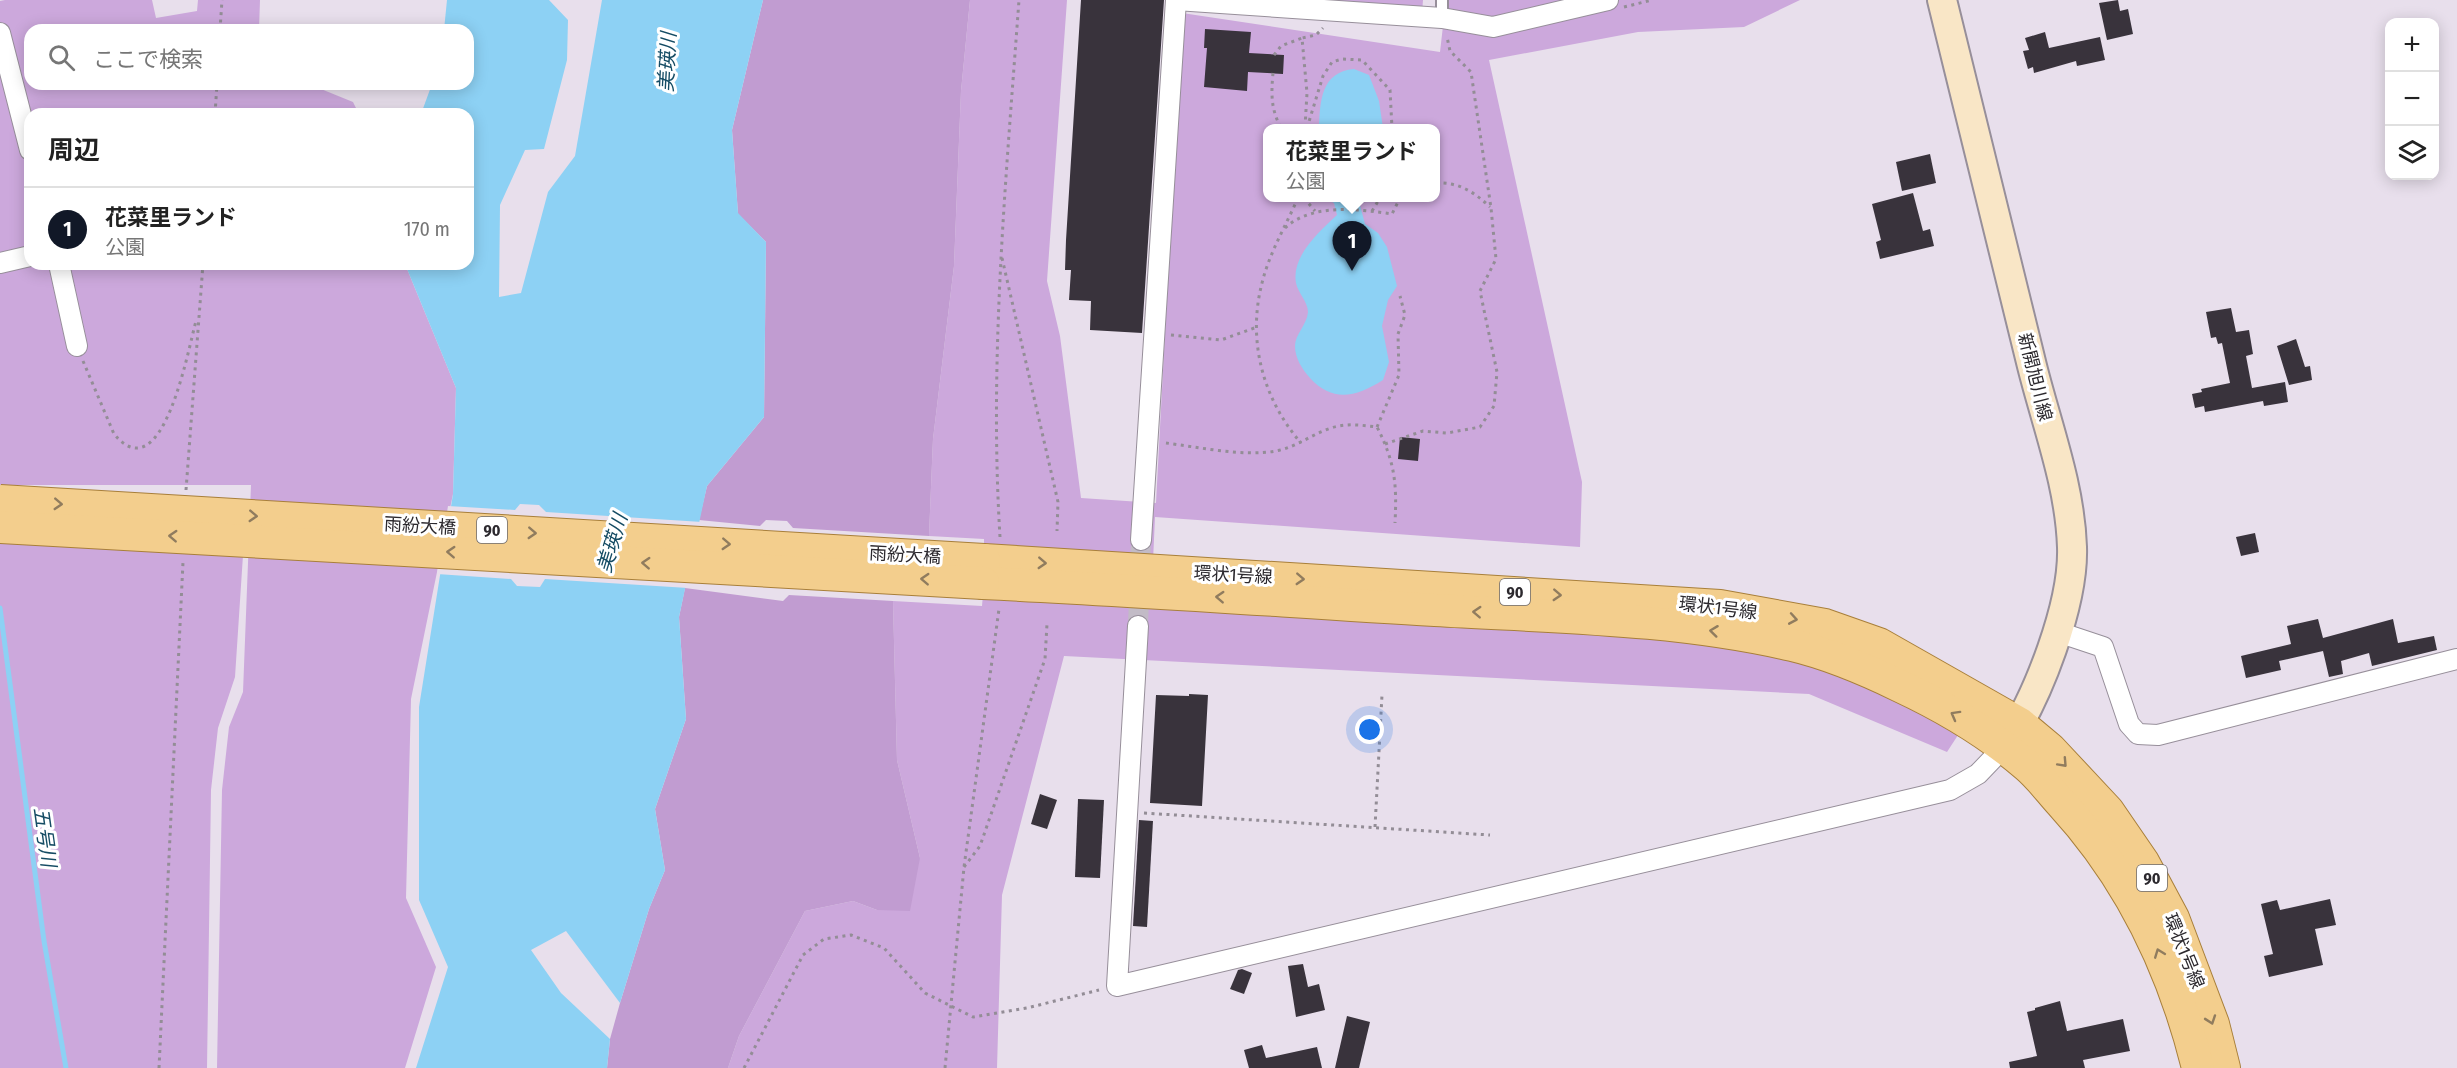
<!DOCTYPE html>
<html lang="ja">
<head>
<meta charset="utf-8">
<style>
	:root { --surface:#fff; --page:#f6f6f6; --text:#222; --muted:#767676; --line:#e0e0e0; --accent:#111827 }
	body { margin:0; font-family:"Fira Sans Condensed","Noto Sans JP",sans-serif; background:var(--page); color:var(--text) }
	.controls { position:absolute; right:18px; top:18px; display:grid; overflow:hidden; border-radius:12px; box-shadow:0 3px 15px #0003 }
	.controls button { width:54px; height:54px; display:grid; place-items:center; padding:0; border:0; border-bottom:2px solid var(--line); background:var(--surface); color:var(--text); font:30px sans-serif }
	.you { position:absolute; left:1370px; top:730px; width:21px; height:21px; margin:-15px; border:4px solid #fff; border-radius:50%; background:#1a73e8; box-shadow:0 0 0 9px #1a73e833 }
	.badge { display:grid; place-items:center; width:39px; height:39px; border-radius:50%; background:var(--accent); color:#fff; font-size:20px; font-weight:700 }
	.pin { position:absolute; translate:-50% -50px; filter:drop-shadow(0 2px 3px #0008) }
	.pin::after { content:''; position:absolute; top:32px; width:21px; height:18px; background:inherit; clip-path:polygon(0 0,100% 0,50% 100%) }
	.popup { position:absolute; left:1263px; top:124px; width:177px; height:78px; box-sizing:border-box; display:grid; place-content:center; border-radius:12px; background:var(--surface); filter:drop-shadow(0 2px 4px #0005); font-size:20px; white-space:nowrap; color:var(--muted) }
	.popup b { font-size:22px; color:var(--text) }
	.popup::after { content:''; position:absolute; left:50%; top:100%; margin-left:-12px; border:12px solid transparent; border-top-color:var(--surface) }
	.list { margin:0; padding:0; list-style:none }
	h2 { display:flex; justify-content:space-between; align-items:center; height:78px; margin:0; padding:0 24px; font-size:26px }
	h2 small { font-size:20px; font-weight:400; color:var(--muted) }
	.list li { display:grid; grid-template-columns:39px 1fr auto; gap:18px; align-items:center; box-sizing:border-box; height:84px; padding:0 24px; border-top:2px solid var(--line) }
	.list b { display:block; font-size:22px; white-space:nowrap }
	.list p { margin:0; font-size:20px; white-space:nowrap; color:var(--muted) }
	.list em { font-size:20px; font-style:normal; color:var(--muted) }
	.icon { flex:none; width:33px; height:33px; fill:none; stroke:currentColor; stroke-width:2; stroke-linecap:round; stroke-linejoin:round }
	.map { position:relative; flex:none; width:2457px; height:1068px; overflow:hidden }
	.search { position:absolute; background:var(--surface); box-shadow:0 3px 15px #0003; left:24px; top:24px; width:450px; height:66px; display:flex; align-items:center; gap:15px; box-sizing:border-box; padding:0 21px; border-radius:18px; color:var(--muted); font-size:22px }
	.panel { position:absolute; background:var(--surface); box-shadow:0 3px 15px #0003; left:24px; top:108px; width:450px; height:162px; border-radius:18px }
	.map>svg:first-child { display:block }
	.green { fill:#cca8dc; fill-rule:evenodd }
	.forest { fill:#c19cd1 }
	.water { fill:#8dd1f4 }
	.pier { fill:#e8dfec }
	.lines { fill:none; stroke-linecap:round; stroke-linejoin:round }
	.stream { stroke:#8dd1f4; stroke-width:5 }
	.building { fill:#39333c }
	.street-tunnel { stroke:#c2bbc6; stroke-width:20; stroke-dasharray:20 10; stroke-linecap:butt }
	.lane-casing { stroke:#978f9a; stroke-width:14 }
	.street-casing { stroke:#978f9a; stroke-width:22 }
	.secondary-casing { stroke:#978f9a; stroke-width:32 }
	.primary-casing { stroke:#a87f3a; stroke-width:34 }
	.path { stroke:#938d96; stroke-width:3; stroke-dasharray:3 4.5; stroke-linecap:butt }
	.lane { stroke:#fff; stroke-width:10 }
	.street { stroke:#fff; stroke-width:20 }
	.secondary { stroke:#f9e6c6; stroke-width:28 }
	.primary { stroke:#f3ce8d; stroke-width:32 }
	.primary-bridge-casing { stroke:#a87f3a; stroke-width:34; stroke-linecap:butt }
	.primary-bridge { stroke:#f3ce8d; stroke-width:32 }
	.oneway { stroke:#907c5e }
	.labels { text-anchor:middle; dominant-baseline:central; stroke-width:6; stroke-linejoin:round; paint-order:stroke }
	.shield { fill:#fff; stroke:#6b696d; stroke-width:1.5 }
	.shield-label { font-size:16px; font-weight:bold; fill:#2c292e }
	.street-label { font-size:18px; fill:#2c292e; stroke:#fff }
	.water-label { font-size:20px; font-style:italic; fill:#154c64; stroke:#fff }
</style>
</head>
<body>
<div class="map">
<svg width="2457" height="1068" viewBox="0 0 2457 1068">
	<rect width="100%" height="100%" fill="#e8dfec"/>
	<g class="green">
		<path d="M5 0H152L156 18 197 11 198 0H260L259 30H30V84H281L283 87 321 89 353 102 359 114H30V264H405L456 388 453 494 411 699 406 898 436 967 405 1068H217L222 790 229 727 243 692 251 485H0V1Z"/>
		<path d="M970 0H1067L1047 281 1060 336 1081 498 1156 503 1182 13 1440 52 1446 0H1800L1744 27 1638 32 1489 60 1582 482 1580 547 1155 517 1153 561 984 550V539L929 536 933 439 954 266 961 91ZM1268 128H1436V198H1268Z"/>
		<path d="M1253 0H1423L1422 13Z"/>
		<path d="M0 540 243 555 235 677 218 728 211 790 207 1068H0Z"/>
		<path d="M983 594 1709 640 1853 676 1960 732 1947 752 1809 694 1064 656 1002 895 997 1068H728L739 1036 805 911 853 901 877 910 920 858 897 760 893 601 982 606Z"/>
	</g>
	<g class="forest">
		<path d="M763 0H970L961 91 954 266 933 439 929 536 793 528 787 521 766 520 760 526 699 520 707 486 764 417 766 242 738 214 732 130Z"/>
		<path d="M685 588 783 601 789 595 893 601 897 760 920 858 910 911 877 910 853 901 805 911 739 1036 728 1068H607L610 1039 620 1003 649 909 665 870 655 809 686 719 679 617Z"/>
	</g>
	<g class="water">
		<path d="M447 0H549L568 20 567 60 544 149 525 150 500 205 499 297 521 293 548 192 575 156 602 0H763L732 130 738 213 766 242 764 417 707 486 679 617 686 719 655 809 665 870 649 909 620 1003 566 931 531 950 561 993 610 1039 607 1068H416L448 967 419 900V707L453 494 456 388 405 264H468V114H421L432 84H468V30H444Z"/>
		<path d="M1354 69 1369 75 1379 101 1383 128H1319C1320 101 1321 72 1354 69Z"/>
		<path d="M1325 198H1358L1365 224 1378 233 1387 247 1397 286 1388 300 1382 326 1389 362 1383 380C1356 397 1333 403 1310 378 1302 369 1295 358 1295 346 1295 334 1307 325 1308 312 1308 302 1298 293 1296 283 1291 256 1320 231 1337 215L1334 203Z"/>
	</g>
	<path class="pier" d="M520 504 539 505 546 512 702 522 688 588 545 579 540 587 517 586 511 579 437 574 448 506 515 510Z"/>
	<g class="lines">
		<path class="stream" d="M0 608 44 941 66 1068"/>
	</g>
	<g class="building">
		<path d="M1081 0H1164L1142 333 1090 330 1091 301 1069 300 1071 270H1065L1066 240Z"/>
		<path d="M2118 0 2120 11 2128 9 2133 34 2107 40 2099 3Z"/>
		<path d="M1205 29 1251 32 1249 53 1284 55 1283 74 1248 72 1247 91 1204 87 1207 48H1204Z"/>
		<path d="M2045 32 2049 48 2100 37 2105 60 2077 66 2076 61 2034 73 2033 67 2028 69 2023 51 2029 50 2025 38Z"/>
		<path d="M1930 154 1936 183 1902 191 1896 162Z"/>
		<path d="M1913 193 1923 231 1930 229 1934 246 1880 259 1876 242 1881 240 1872 204Z"/>
		<path d="M2231 308 2236 332 2249 330 2253 354 2246 356 2252 388 2285 382 2288 402 2264 406 2263 401 2205 412 2204 406 2195 408 2192 394 2202 392 2201 389 2230 383 2222 343 2218 344 2216 337 2211 338 2206 312Z"/>
		<path d="M2296 339 2305 367 2310 366 2312 380 2289 385 2277 346Z"/>
		<path d="M1400 437 1420 439 1418 461 1398 459Z"/>
		<path d="M2255 533 2259 552 2241 556 2236 537Z"/>
		<path d="M2318 619 2323 638 2393 619 2398 643 2434 636 2437 650 2372 666 2369 653 2341 661 2343 674 2329 677 2323 651 2279 661 2281 670 2246 678 2241 656 2291 644 2287 626Z"/>
		<path d="M1189 694 1208 695 1202 806 1150 803 1156 695 1189 696Z"/>
		<path d="M1040 794 1057 800 1047 829 1031 824Z"/>
		<path d="M1078 799 1104 800 1100 878 1075 877Z"/>
		<path d="M1139 820 1153 821 1147 927 1133 926Z"/>
		<path d="M2330 899 2336 925 2315 929 2323 965 2269 977 2264 956 2273 954 2261 904 2277 900 2280 910Z"/>
		<path d="M1303 964 1308 987 1319 984 1325 1010 1296 1017 1288 966Z"/>
		<path d="M1242 969 1252 973 1244 994 1230 989 1238 970Z"/>
		<path d="M2060 1001 2067 1031 2123 1019 2130 1051 2083 1060 2085 1068H2010L2009 1062 2037 1056 2027 1012 2035 1010V1008Z"/>
		<path d="M1347 1016 1370 1022 1359 1068H1335Z"/>
		<path d="M1262 1045 1266 1058 1317 1047 1322 1068H1249L1244 1050Z"/>
	</g>
	<g class="lines">
		<path class="street-tunnel" d="M1138 626 1141 540"/>
		<g class="lane-casing">
			<path id="lane" d="M1442 18V0"/>
		</g>
		<g class="street-casing">
			<g id="street">
				<path d="M1176 0 1442 18 1493 27 1608 0"/>
				<path d="M0 33 30 150"/>
				<path d="M0 263 30 256"/>
				<path d="M59 264 77 346"/>
				<path d="M1141 540 1176 0"/>
				<path d="M1138 626 1117 986 1950 790 1978 774 2004 747"/>
				<path d="M2058 632 2103 647 2129 724 2138 734 2158 735 2457 659"/>
			</g>
		</g>
		<g class="secondary-casing">
			<path id="secondary" d="M1942 0C1972 122 2002 244 2032 366 2047 426 2070 485 2072 547 2074 604 2038 697 2007 743"/>
		</g>
		<g class="primary-casing">
			<g id="primary">
				<path d="M984 560 1720 606 1825 625 1879 644 2020 724 2050 749 2108 811 2143 862 2173 918 2213 1024 2224 1068"/>
				<path d="M983 583C1134 590 1284 601 1435 610 1554 617 1676 618 1792 645 1830 654 1865 669 1900 686 1945 707 1989 733 2027 766 2040 777 2050 791 2061 803 2130 878 2174 970 2198 1068"/>
			</g>
		</g>
		<g class="path">
			<path d="M1624 7 1652 0"/>
			<path d="M220 30 222 0"/>
			<path d="M1274 55 1281 46 1302 38"/>
			<path d="M1273 73C1271 95 1271 109 1281 128"/>
			<path d="M215 114 217 84"/>
			<path d="M1305 127 1307 93 1302 38 1316 35 1323 28"/>
			<path d="M1307 128 1323 76 1332 62 1342 59 1362 60 1390 90 1392 128"/>
			<path d="M1436 183C1459 182 1474 192 1490 207"/>
			<path d="M1298 198C1286 225 1269 254 1262 283 1247 341 1263 399 1301 443"/>
			<path d="M1304 198 1315 211"/>
			<path d="M1372 211 1380 198"/>
			<path d="M1285 228C1312 203 1358 209 1392 214L1400 198"/>
			<path d="M1002 258 1058 502 1057 531"/>
			<path d="M1171 335 1221 340 1257 327"/>
			<path d="M83 361 114 434C163 493 188 349 196 321"/>
			<path d="M1377 427 1399 375 1398 334 1405 315 1400 296"/>
			<path d="M1166 443C1198 447 1244 457 1276 451 1297 447 1312 434 1331 428 1346 423 1361 425 1377 427 1395 462 1397 484 1395 523"/>
			<path d="M1385 444 1423 431 1447 433 1480 427 1494 406 1497 372 1480 291 1496 259 1491 208 1471 72 1450 51 1447 37"/>
			<path d="M186 490 203 264"/>
			<path d="M1000 537C989 358 1006 179 1019 0"/>
			<path d="M1144 813 1490 835"/>
			<path d="M1375 827 1382 695"/>
			<path d="M964 867 980 846 1045 659 1047 624"/>
			<path d="M159 1068 183 562"/>
			<path d="M744 1068 803 955 824 939 851 935 884 948 925 993 973 1017 1027 1008 1099 990"/>
			<path d="M945 1068 964 867 999 609"/>
		</g>
		<use href="#lane" class="lane"/>
		<use href="#street" class="street"/>
		<use href="#secondary" class="secondary"/>
		<use href="#primary" class="primary"/>
		<g class="primary-bridge-casing">
			<g id="primary-bridge">
				<path d="M0 501 984 560"/>
				<path d="M0 527 983 583"/>
			</g>
		</g>
		<use href="#primary-bridge" class="primary-bridge"/>
	</g>
	<defs><path id="oneway-chevron" d="M-2-3.5L2.5 0L-2 3.5" fill="none" stroke-width="1.6" stroke-linecap="round" stroke-linejoin="round" transform="scale(1.5)"/></defs>
	<g class="oneway">
		<use href="#oneway-chevron" transform="translate(58 504) rotate(3)"/>
		<use href="#oneway-chevron" transform="translate(253 516) rotate(3)"/>
		<use href="#oneway-chevron" transform="translate(532 533) rotate(3)"/>
		<use href="#oneway-chevron" transform="translate(173 536) rotate(-177)"/>
		<use href="#oneway-chevron" transform="translate(726 544) rotate(3)"/>
		<use href="#oneway-chevron" transform="translate(451 552) rotate(-177)"/>
		<use href="#oneway-chevron" transform="translate(646 563) rotate(-177)"/>
		<use href="#oneway-chevron" transform="translate(1042 563) rotate(3)"/>
		<use href="#oneway-chevron" transform="translate(925 579) rotate(-177)"/>
		<use href="#oneway-chevron" transform="translate(1300 579) rotate(3)"/>
		<use href="#oneway-chevron" transform="translate(1557 595) rotate(3)"/>
		<use href="#oneway-chevron" transform="translate(1220 597) rotate(-177)"/>
		<use href="#oneway-chevron" transform="translate(1477 612) rotate(-177)"/>
		<use href="#oneway-chevron" transform="translate(1793 619) rotate(10)"/>
		<use href="#oneway-chevron" transform="translate(1714 631) rotate(-173)"/>
		<use href="#oneway-chevron" transform="translate(1955 715) rotate(-151)"/>
		<use href="#oneway-chevron" transform="translate(2063 763) rotate(47)"/>
		<use href="#oneway-chevron" transform="translate(2159 953) rotate(-111)"/>
		<use href="#oneway-chevron" transform="translate(2211 1020) rotate(71)"/>
	</g>
	<g class="labels">
		<g class="shield">
			<rect x="477" y="517" width="30" height="26" rx="4.5"/>
			<rect x="1500" y="579" width="30" height="26" rx="4.5"/>
			<rect x="2137" y="865" width="30" height="26" rx="4.5"/>
		</g>
		<g class="shield-label">
			<text x="492" y="530">90</text>
			<text x="1515" y="592">90</text>
			<text x="2152" y="878">90</text>
		</g>
		<g class="street-label">
			<text transform="translate(2035 377) rotate(76)">新開旭川線</text>
			<text transform="translate(420 526) rotate(3)">雨紛大橋</text>
			<text transform="translate(905 555) rotate(3)">雨紛大橋</text>
			<text transform="translate(1233 575) rotate(3)">環状1号線</text>
			<text transform="translate(1718 608) rotate(7)">環状1号線</text>
			<text transform="translate(2184 951) rotate(68)">環状1号線</text>
		</g>
		<g class="water-label">
			<text transform="translate(667 62) rotate(-87)">美瑛川</text>
			<text transform="translate(612 543) rotate(-73)">美瑛川</text>
			<text transform="translate(45 837) rotate(82)">五号川</text>
		</g>
	</g>
</svg>
<div class="controls">
<button>+</button>
<button>−</button>
<button><svg class="icon" aria-label="layers" viewBox="0 0 24 24"><path d="M12 4l9 5-9 5-9-5zM3 14l9 5 9-5"/></svg></button>
</div>
<div class="you"></div>
<div class="pin badge" style="left:1352px;top:271px">1</div>
<div class="popup"><b>花菜里ランド</b>公園</div>
<div class="search"><svg class="icon" aria-label="search" viewBox="0 0 24 24"><circle cx="10" cy="10" r="6"/><path d="M15 15l6 6"/></svg>ここで検索</div>
<section class="panel">
<h2>周辺<small></small></h2>
<ul class="list">
<li><span class="badge">1</span><div><b>花菜里ランド</b><p>公園</p></div><em>170 m</em></li>
</ul>
</section>
</div>
</body>
</html>
